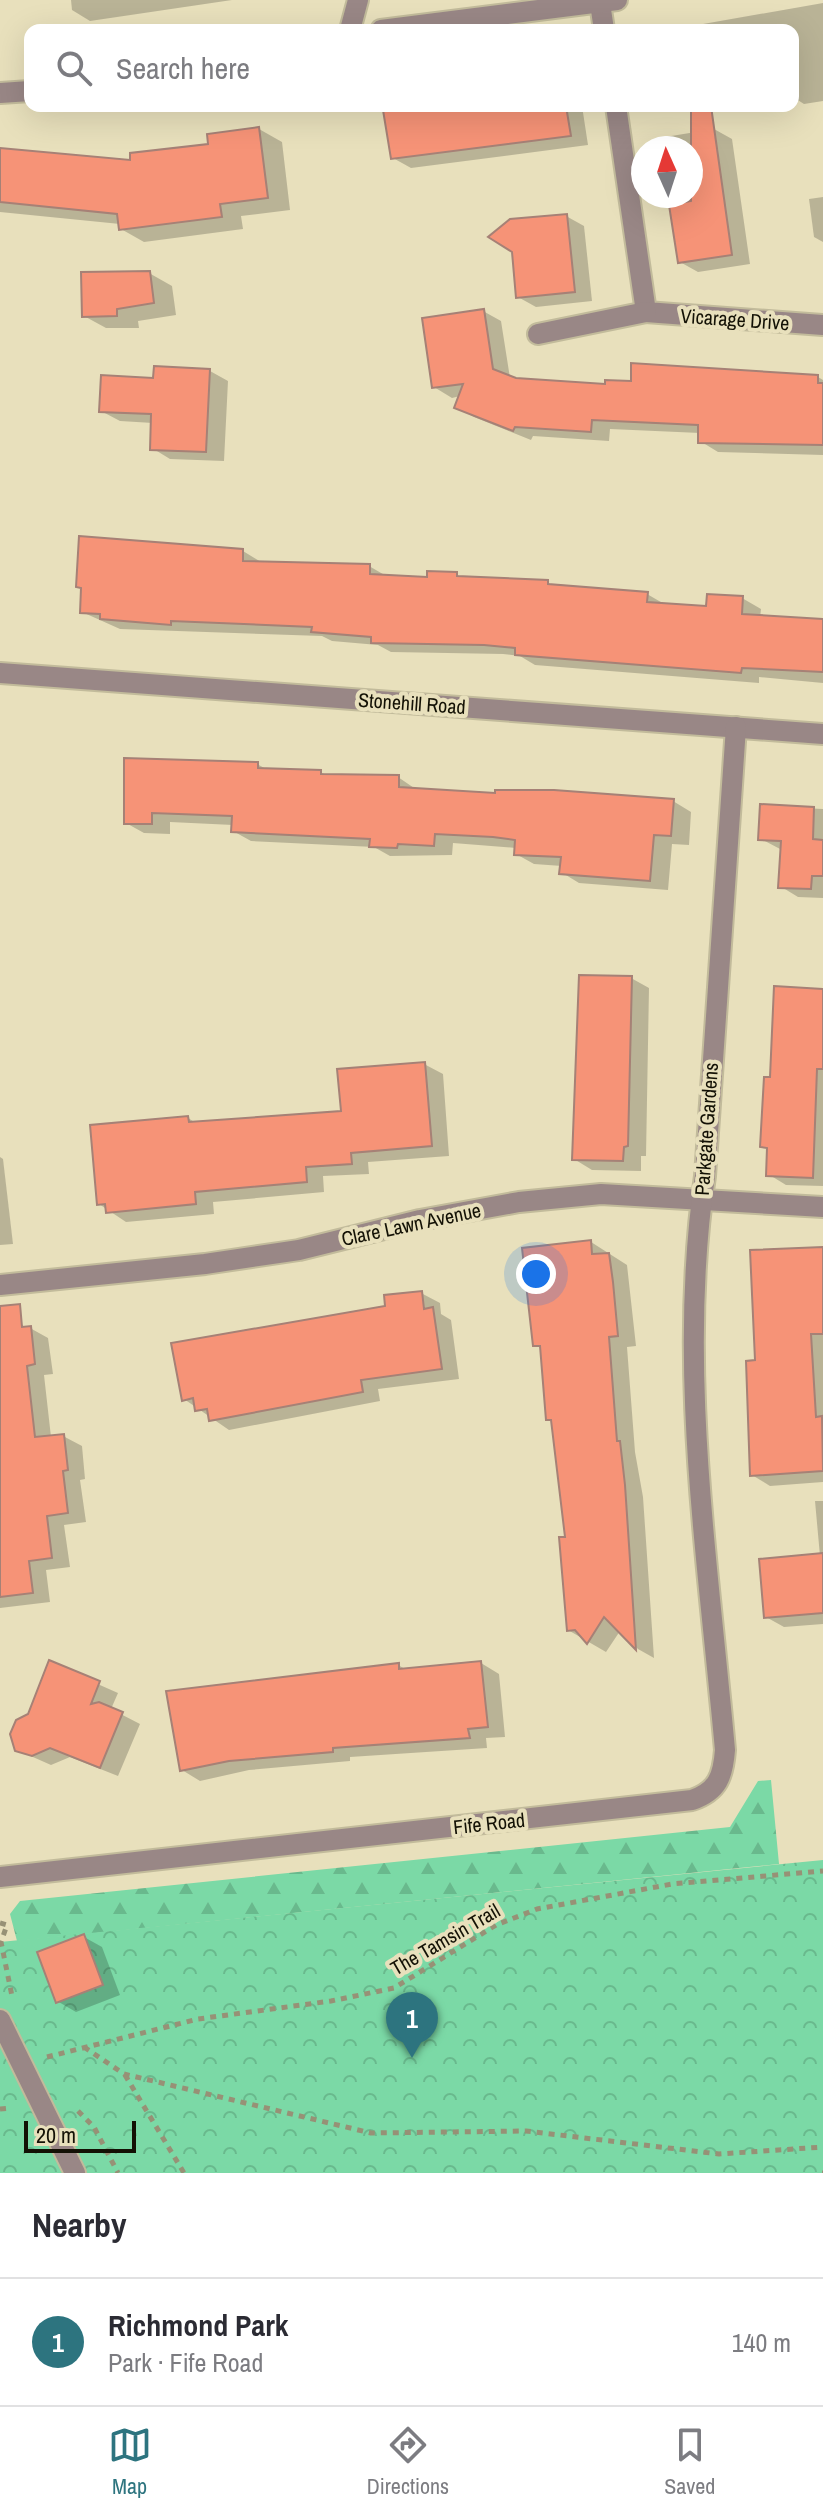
<!DOCTYPE html>
<html lang="en">
<head>
<meta charset="utf-8">
<style>
	:root { --surface:#fff; --page:#f7f7f7; --text:#2b2b33; --muted:#7c7c81; --line:#e1e1e2; --accent:#2d747f }
	body { margin:0; font-family:"Archivo Narrow",sans-serif; background:var(--page); color:var(--text) }
	.compass { position:absolute; left:631px; top:136px; width:72px; height:72px; border-radius:50%; background:var(--surface); box-shadow:0 8px 32px #0002; rotate:357deg }
	.scale { position:absolute; left:24px; bottom:20px; width:112px; box-sizing:border-box; padding-left:8px; border:4px solid #131105; border-top:0; font-size:22px; line-height:28px; white-space:nowrap; color:#131105; -webkit-text-stroke:6px #e8e0bc; paint-order:stroke }
	.you { position:absolute; left:536px; top:1274px; width:28px; height:28px; margin:-20px; border:6px solid #fff; border-radius:50%; background:#1a73e8; box-shadow:0 0 0 12px #1a73e833 }
	.badge { display:grid; place-items:center; width:52px; height:52px; border-radius:50%; background:var(--accent); color:#fff; font-size:26px; font-weight:700 }
	.pin { position:absolute; translate:-50% -66px; filter:drop-shadow(0 2px 4px #0008) }
	.pin::after { content:''; position:absolute; top:42px; width:28px; height:24px; background:inherit; clip-path:polygon(0 0,100% 0,50% 100%) }
	.list { margin:0; padding:0; list-style:none }
	h2 { display:flex; justify-content:space-between; align-items:center; height:104px; margin:0; padding:0 32px; font-size:34px }
	h2 small { font-size:26px; font-weight:400; color:var(--muted) }
	.list li { display:grid; grid-template-columns:52px 1fr auto; gap:24px; align-items:center; box-sizing:border-box; height:128px; padding:0 32px; border-top:2px solid var(--line) }
	.list b { display:block; font-size:30px; white-space:nowrap }
	.list p { margin:0; font-size:26px; white-space:nowrap; color:var(--muted) }
	.list em { font-size:26px; font-style:normal; color:var(--muted) }
	.icon { flex:none; width:44px; height:44px; fill:none; stroke:currentColor; stroke-width:2; stroke-linecap:round; stroke-linejoin:round }
	.map { position:relative; flex:none; width:823px; height:2173px; overflow:hidden }
	.search { position:absolute; background:var(--surface); box-shadow:0 8px 32px #0002; left:24px; right:24px; top:24px; height:88px; display:flex; align-items:center; gap:20px; box-sizing:border-box; padding:0 28px; border-radius:16px; color:var(--muted); font-size:30px }
	.sheet { height:232px; background:var(--surface) }
	nav { display:flex; justify-content:space-around; align-items:center; box-sizing:border-box; height:112px; border-top:2px solid var(--line); background:var(--surface); font-size:22px; color:var(--muted) }
	nav a { display:grid; justify-items:center; gap:4px }
	nav .on { color:var(--accent) }
	.map>svg:first-child { display:block }
	.forest { fill:url(#forest-firs) }
	.park { fill:url(#park-crowns) }
	.shadow { fill:#0003 }
	.building { fill:#f69377; stroke:#a68176; stroke-width:2 }
	.lines { fill:none; stroke-linecap:round; stroke-linejoin:round }
	.minor-casing { stroke:#c2bb9b; stroke-width:24 }
	.path { stroke:#979176; stroke-width:5; stroke-dasharray:6 6; stroke-linecap:butt }
	.minor { stroke:#998786; stroke-width:20 }
	.labels { text-anchor:middle; dominant-baseline:central; stroke-width:8; stroke-linejoin:round; paint-order:stroke }
	.street-label { font-size:20px; fill:#131105; stroke:#e8e0bc }
</style>
</head>
<body>
<div class="map">
<svg width="823" height="2173" viewBox="0 0 823 2173">
	<defs>
		<pattern id="forest-firs" width="22" height="20" patternUnits="userSpaceOnUse" patternTransform="scale(2)"><rect width="22" height="20" fill="#7bd9a6"/><path d="M5 1l3.5 6h-7zM16 11l3.5 6h-7z" fill="#69b98d"/></pattern>
		<pattern id="park-crowns" width="20" height="18" patternUnits="userSpaceOnUse" patternTransform="scale(2)"><rect width="20" height="18" fill="#7bd9a6"/><path d="M2 6a3 3 0 1 1 6 0M12 15a3 3 0 1 1 6 0" fill="none" stroke="#69b98d"/></pattern>
	</defs>
	<rect width="100%" height="100%" fill="#e8e0bc"/>
	<path class="forest" d="M771 1780 779 1864 17 1941 10 1914 20 1901 730 1827 758 1781Z"/>
	<path class="park" d="M823 1860V2173H0V1942Z"/>
	<g class="shadow">
		<path d="M71 0H232L90 21 72 10Z"/>
		<path d="M823 3V101L804 104 793 97V30H704L703 24Z"/>
		<path d="M425 106H582L588 145 411 168 393 158Z"/>
		<path d="M259 129 282 142 290 210 241 216 243 229 144 242 121 229 120 224 0 212V150L133 162 211 145Z"/>
		<path d="M714 129 732 139 750 264 698 272 680 262 669 196H691V148H661L659 138Z"/>
		<path d="M823 197V242L814 237 809 199Z"/>
		<path d="M566 216 584 226 592 301 536 307 518 297Z"/>
		<path d="M149 273 172 286 176 315 138 321 139 328H106L84 316Z"/>
		<path d="M483 311 501 321 510 378 607 386 633 383V365L818 377 823 380V455L718 452 700 441V433L610 429 609 441 533 436 531 440 474 417 456 407 460 396 452 398 434 387Z"/>
		<path d="M210 371 228 381 224 461 170 459 152 448 153 423 120 421 101 411 155 380Z"/>
		<path d="M243 551 261 562 369 566 388 577 429 579 456 574 464 579 547 582 556 587 647 594 666 605 708 609 742 598 761 609 760 618 823 621V683L759 677V683L535 665 520 656 503 654 391 652 378 645 332 641 322 636 120 629 82 612 83 589 78 586Z"/>
		<path d="M257 764 268 770 320 772 329 776 398 777 417 790 673 801 691 812 689 845 672 844 668 890 579 883 561 872 562 866 534 864 516 854V848L453 843 452 855 390 856 374 847 251 841 233 831V825L170 822V834L144 833 126 823Z"/>
		<path d="M762 806 823 809V898L798 897 780 886 782 850 761 839Z"/>
		<path d="M631 978 649 988 646 1156H641V1171L592 1170 574 1159Z"/>
		<path d="M823 991V1186L786 1185 768 1174 769 1150 762 1146 772 1079Z"/>
		<path d="M424 1064 443 1074 449 1156 368 1162 369 1174 323 1176 324 1192 213 1202 214 1214 126 1222 99 1204 188 1118 196 1123 343 1113Z"/>
		<path d="M0 1157 3 1159 13 1244 0 1245Z"/>
		<path d="M591 1242 627 1265 636 1346 627 1347 635 1452 643 1497 654 1658 638 1649 620 1631 606 1652 568 1630 567 1539 553 1422 548 1419 543 1349 535 1345Z"/>
		<path d="M823 1249V1482L770 1486 752 1475Z"/>
		<path d="M421 1293 440 1303 441 1314 451 1320 459 1379 378 1389 380 1401 229 1430 184 1399Z"/>
		<path d="M30 1328 48 1338 53 1374 44 1375 51 1437 63 1436 82 1446 85 1479 80 1480 86 1522 64 1525 70 1567 46 1570 50 1602 0 1608V1331Z"/>
		<path d="M815 1501H823V1624L784 1627 766 1617 820 1556Z"/>
		<path d="M50 1663 118 1693 111 1709 140 1724 118 1776 70 1757 51 1765 17 1750Z"/>
		<path d="M481 1663 499 1674 505 1737 486 1738 487 1748 350 1757V1761L249 1770 200 1781 182 1770 398 1665 407 1670Z"/>
		<path d="M84 1937 102 1947 120 1995 76 2012 57 2001Z"/>
	</g>
	<g class="building">
		<path d="M410 106H566L571 136 391 159 383 110Z"/>
		<path d="M691 106H711L732 255 678 263 669 205 691 201Z"/>
		<path d="M259 127 268 198 220 204 222 217 119 230 117 214 0 202V148L130 160V153L208 144 207 134Z"/>
		<path d="M567 214 575 292 516 298 512 252 488 237 510 219Z"/>
		<path d="M150 271 154 303 117 309V316L82 317 81 272Z"/>
		<path d="M484 309 493 369 516 378 605 384V380L631 381V363L818 375V383H823V445L698 443V425L592 420 591 432 515 427 513 431 454 408 463 384 432 388 422 318Z"/>
		<path d="M154 366 210 369 206 452 150 450 151 414 99 412 101 375 153 378Z"/>
		<path d="M79 536 243 549V561L370 564V574L427 577V571L457 572V576L548 580V584L648 592 647 602 706 606 707 594 743 596 742 614 823 619V672L742 668 741 673 515 655V648L484 645 371 643V637L311 632 312 627 171 621V625L100 619V614L80 613 81 588 76 587Z"/>
		<path d="M124 758 258 762V768L321 770V774L399 775V787L495 793V790H554L674 799 671 836 654 835 650 881 559 874 561 857 514 855 515 840 493 837 435 834 434 846 398 844 397 848 369 847 370 839 231 832 232 816 152 813V824H124Z"/>
		<path d="M760 804 814 807 813 839 823 840V876H812L811 889 778 888 781 841 758 840Z"/>
		<path d="M579 975 632 976 628 1146 624 1147 623 1161 572 1160Z"/>
		<path d="M774 986 823 989V1069H817L813 1178 766 1176 767 1148 760 1147 764 1077H770Z"/>
		<path d="M425 1062 432 1146 351 1153 352 1164 306 1167 307 1182 195 1192 196 1204 106 1213 105 1204 97 1205 90 1125 188 1116 189 1122 341 1111 337 1069Z"/>
		<path d="M591 1240 592 1254 609 1253 613 1282 618 1336 609 1337 617 1441H620L625 1485 636 1650 604 1617 587 1644 575 1630 567 1631 559 1537H565L551 1420H546L540 1346H533L522 1248Z"/>
		<path d="M823 1247V1334H811L816 1417 822 1416 823 1471 750 1476 746 1361 755 1360 750 1250Z"/>
		<path d="M422 1291 424 1309 433 1307 442 1369 361 1380 363 1392 209 1421 207 1409 195 1411 193 1398 182 1401 171 1343 385 1306 384 1295Z"/>
		<path d="M20 1304 22 1327 31 1326 35 1364 27 1366 35 1437 64 1434 68 1470 63 1471 68 1513 47 1516 52 1558 29 1561 33 1593 0 1597V1306Z"/>
		<path d="M823 1553V1613L764 1618 759 1559Z"/>
		<path d="M49 1660 100 1681 91 1704 99 1702 123 1712 100 1768 50 1748 32 1756 15 1751 10 1734 16 1720 28 1714Z"/>
		<path d="M481 1661 488 1727 468 1729 470 1738 333 1748V1752L229 1761 180 1771 166 1691 399 1663V1669Z"/>
		<path d="M84 1934 103 1985 56 2003 37 1952Z"/>
	</g>
	<g class="lines">
		<g class="minor-casing">
			<g id="minor">
				<path d="M600 3 604 30"/>
				<path d="M350 30 358 0"/>
				<path d="M381 30 617 0"/>
				<path d="M0 93 30 91"/>
				<path d="M616 106 646 312 823 325"/>
				<path d="M538 334 646 312"/>
				<path d="M0 673 823 734"/>
				<path d="M0 1285 205 1264 299 1250 420 1220 519 1202 601 1194 823 1207"/>
				<path d="M0 1877 692 1800C718 1791 723 1776 725 1750 708 1561 677 1364 705 1176L736 727"/>
				<path d="M0 2020 75 2173"/>
			</g>
		</g>
		<g class="path">
			<path d="M0 1923 7 1925 1 1942 12 1996"/>
			<path d="M84 2047 124 2074 371 2133 526 2131 719 2154 823 2147"/>
			<path d="M47 2057 198 2019 331 2001 394 1988 496 1925 537 1909 672 1884 823 1871"/>
			<path d="M125 2075 184 2173"/>
			<path d="M0 2109 11 2108"/>
			<path d="M78 2111 94 2127 118 2173"/>
			<path d="M822 2173H823"/>
		</g>
		<use href="#minor" class="minor"/>
	</g>
	<g class="labels">
		<g class="street-label">
			<text transform="translate(735 319) rotate(4)">Vicarage Drive</text>
			<text transform="translate(412 703) rotate(4)">Stonehill Road</text>
			<text transform="translate(706 1129) rotate(-86)">Parkgate Gardens</text>
			<text transform="translate(411 1224) rotate(-12)">Clare Lawn Avenue</text>
			<text transform="translate(489 1823) rotate(-6)">Fife Road</text>
			<text transform="translate(445 1939) rotate(-30)">The Tamsin Trail</text>
		</g>
	</g>
</svg>
<svg class="compass" viewBox="-18 -18 36 36"><path d="M0-13l5 13h-10z" fill="#e53935"/><path d="M0 13l5-13h-10z" fill="#7c7c81"/></svg>
<div class="scale">20 m</div>
<div class="you"></div>
<div class="pin badge" style="left:412px;top:2058px">1</div>
<div class="search"><svg class="icon" aria-label="search" viewBox="0 0 24 24"><circle cx="10" cy="10" r="6"/><path d="M15 15l6 6"/></svg>Search here</div>
</div>
<section class="sheet">
<h2>Nearby<small></small></h2>
<ul class="list">
<li><span class="badge">1</span><div><b>Richmond Park</b><p>Park · Fife Road</p></div><em>140 m</em></li>
</ul>
</section>
<nav>
<a class="on"><svg class="icon" aria-label="map" viewBox="0 0 24 24"><path d="M3 6l6-2 6 2 6-2v14l-6 2-6-2-6 2zM9 4v14M15 6v14"/></svg>Map</a>
<a><svg class="icon" aria-label="directions" viewBox="0 0 24 24"><path d="M12 3l9 9-9 9-9-9zM9 14v-3h6M13 9l2 2-2 2"/></svg>Directions</a>
<a><svg class="icon" aria-label="saved" viewBox="0 0 24 24"><path d="M7 4h10v16l-5-4-5 4z"/></svg>Saved</a>
</nav>
</body>
</html>
